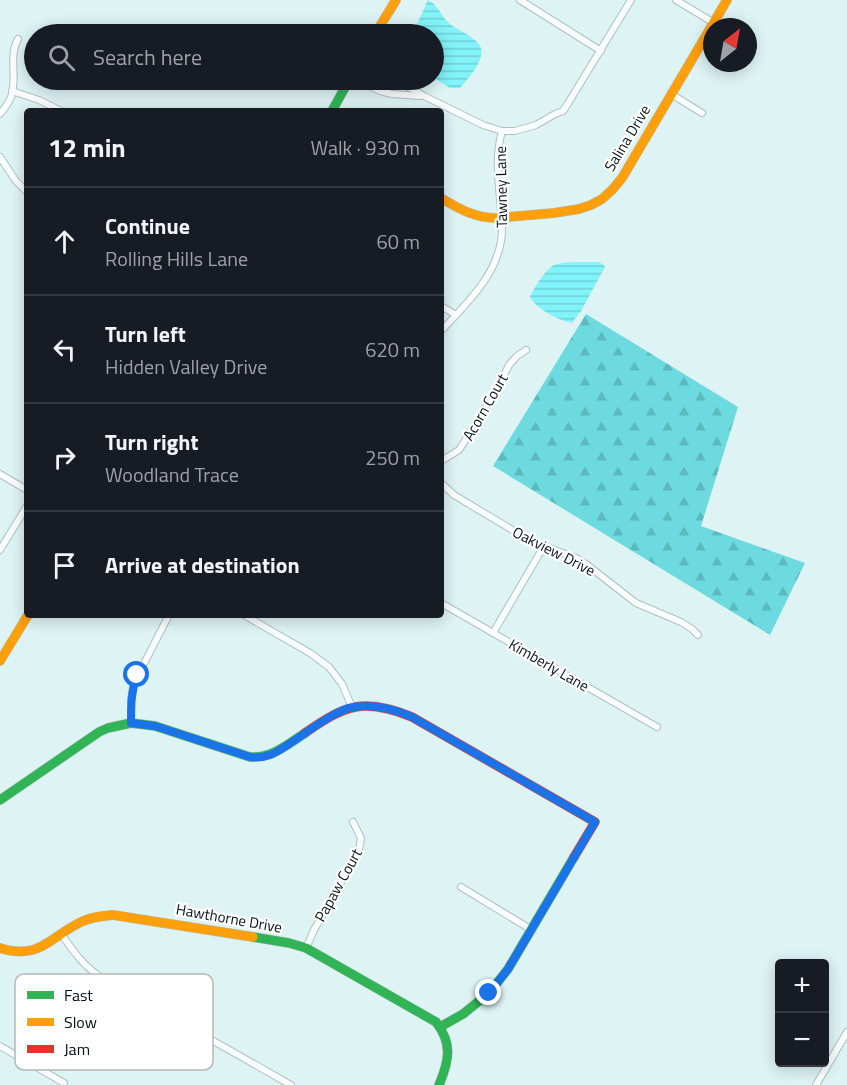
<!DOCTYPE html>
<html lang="en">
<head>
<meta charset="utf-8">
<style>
	:root { --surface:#171b24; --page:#242831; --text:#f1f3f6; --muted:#9ea1a6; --line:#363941 }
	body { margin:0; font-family:"Titillium Web",sans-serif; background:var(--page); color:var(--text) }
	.controls { position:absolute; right:18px; bottom:18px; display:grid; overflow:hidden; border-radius:6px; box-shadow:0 3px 15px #0003 }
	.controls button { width:54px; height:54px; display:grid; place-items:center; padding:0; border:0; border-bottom:2px solid var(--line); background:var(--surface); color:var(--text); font:30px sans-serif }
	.compass { position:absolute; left:703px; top:18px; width:54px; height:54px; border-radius:50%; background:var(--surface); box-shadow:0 3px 15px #0003; rotate:31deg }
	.stop { position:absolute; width:18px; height:18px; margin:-14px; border:4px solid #1a73e8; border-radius:50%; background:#fff }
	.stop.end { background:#1a73e8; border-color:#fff; box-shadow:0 2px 6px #0008 }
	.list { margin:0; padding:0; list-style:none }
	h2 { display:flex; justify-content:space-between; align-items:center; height:78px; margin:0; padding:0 24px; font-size:26px }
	h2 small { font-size:20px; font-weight:400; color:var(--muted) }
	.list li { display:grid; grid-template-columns:39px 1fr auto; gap:18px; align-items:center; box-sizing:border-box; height:108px; padding:0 24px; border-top:2px solid var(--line) }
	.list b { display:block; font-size:22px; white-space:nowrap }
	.list p { margin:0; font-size:20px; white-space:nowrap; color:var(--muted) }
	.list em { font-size:20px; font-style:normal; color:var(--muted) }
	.icon { flex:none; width:33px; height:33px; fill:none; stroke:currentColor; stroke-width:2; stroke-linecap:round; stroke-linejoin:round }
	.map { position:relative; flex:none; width:847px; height:1085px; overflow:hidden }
	.search { position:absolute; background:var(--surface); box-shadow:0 3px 15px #0003; left:24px; top:24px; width:420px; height:66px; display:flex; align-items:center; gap:15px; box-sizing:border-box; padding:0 21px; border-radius:33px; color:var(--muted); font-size:22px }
	.panel { position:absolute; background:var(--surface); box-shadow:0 3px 15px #0003; left:24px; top:108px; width:420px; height:510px; border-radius:6px }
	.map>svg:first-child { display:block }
	.forest { fill:url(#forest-firs) }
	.water { fill:url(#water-rules) }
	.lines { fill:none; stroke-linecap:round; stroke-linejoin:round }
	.street-casing { stroke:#afc0c1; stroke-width:8 }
	.fast-casing { stroke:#afc0c1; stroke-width:10 }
	.slow-casing { stroke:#afc0c1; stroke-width:10 }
	.jam-casing { stroke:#afc0c1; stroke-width:10 }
	.street { stroke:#fafdfd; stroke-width:6 }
	.fast { stroke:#30b455; stroke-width:9 }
	.slow { stroke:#ff9f0a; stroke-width:9 }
	.jam { stroke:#e5322d; stroke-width:9 }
	.route { stroke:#1a73e8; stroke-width:8 }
	.labels { text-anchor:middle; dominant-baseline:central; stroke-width:4.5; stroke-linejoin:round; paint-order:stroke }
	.street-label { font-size:15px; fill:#041112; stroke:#fff }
	.key { fill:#fff; stroke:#b4b8b8; stroke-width:1.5 }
	.key-label { font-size:16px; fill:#041112 }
</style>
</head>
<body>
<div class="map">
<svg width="847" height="1085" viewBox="0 0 847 1085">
	<defs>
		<pattern id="forest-firs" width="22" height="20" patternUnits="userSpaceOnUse" patternTransform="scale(1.5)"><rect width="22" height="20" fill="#6cdadf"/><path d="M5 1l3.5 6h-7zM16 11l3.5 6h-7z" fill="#5cbabe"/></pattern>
		<pattern id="water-rules" width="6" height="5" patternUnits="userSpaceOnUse" patternTransform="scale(1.5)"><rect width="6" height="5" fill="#82f3f9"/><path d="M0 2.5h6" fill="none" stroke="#6fcfd4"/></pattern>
	</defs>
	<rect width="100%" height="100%" fill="#def3f4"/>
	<path class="forest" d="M586 314 738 407 701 526 805 563 770 635 493 466Z"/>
	<g class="water">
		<path d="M428 0C438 4 441 17 450 24 459 31 471 35 478 43 490 55 468 79 460 88H450L434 78V34H407L417 24Z"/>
		<path d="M599 262 605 266 604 269 581 311 572 323C558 320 538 310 530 297 534 288 545 270 554 265 562 261 589 262 599 262Z"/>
	</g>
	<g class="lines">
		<g class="street-casing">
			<g id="street">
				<path d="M520 0 601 51"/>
				<path d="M676 0 714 23"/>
				<path d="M358 80 380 91 392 94 420 96"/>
				<path d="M396 80 424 96 483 125 502 131H515L536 125 555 114 563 111 567 105 631 0"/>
				<path d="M12 91 39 100 61 111"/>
				<path d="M671 94 702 113"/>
				<path d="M0 114C4 109 9 103 11 97 18 78 8 57 18 39"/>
				<path d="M0 157 16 181 27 192"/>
				<path d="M441 306 456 315"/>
				<path d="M441 331C468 302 503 270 502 227 501 194 493 163 502 131"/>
				<path d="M441 461 459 450 497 390 509 365 517 356 526 350"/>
				<path d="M0 474 27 490"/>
				<path d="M441 483 454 495 519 534 544 546 576 558 586 564 636 603 681 622 692 629 698 635"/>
				<path d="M0 550 27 506"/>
				<path d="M441 603 657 727"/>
				<path d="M244 615 310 653 329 667 342 684 352 707"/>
				<path d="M493 633 544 546"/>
				<path d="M131 723V699L134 683 169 615"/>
				<path d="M461 887 532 930"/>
				<path d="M62 935C73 951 83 965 99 976L291 1085"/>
				<path d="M306 948 314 930 359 850 361 838 353 822"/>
				<path d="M0 1046 64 1083"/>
				<path d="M816 1085 847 1032"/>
			</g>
		</g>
		<g class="fast-casing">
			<g id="fast">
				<path d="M332 111 349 80"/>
				<path d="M0 800 99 732 108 728 131 723 155 726 250 757C272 758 287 745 305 733"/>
				<path d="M253 937 289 943 306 948 436 1022C453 1044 449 1061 439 1085"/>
				<path d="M440 1027 463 1014 489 993 508 969 574 857"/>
			</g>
		</g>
		<g class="slow-casing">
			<g id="slow">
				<path d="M375 34 396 0"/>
				<path d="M441 198C459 209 475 218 497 218L554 213 579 209 591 205 602 199 612 190 622 178 727 0"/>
				<path d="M0 661 28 615"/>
				<path d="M0 948C41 960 48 938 81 922 91 917 102 916 113 915L253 937"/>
			</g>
		</g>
		<g class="jam-casing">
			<path id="jam" d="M305 733C345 705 364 697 412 717L595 822 574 857"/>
		</g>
		<use href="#street" class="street"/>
		<use href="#fast" class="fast"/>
		<use href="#slow" class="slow"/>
		<use href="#jam" class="jam"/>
	</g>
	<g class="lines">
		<path class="route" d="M137 675C131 691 131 706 131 723L155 726 250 757C269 759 277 752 292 742 309 731 334 711 353 707 373 704 394 709 412 717L595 822 508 969 489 993"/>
	</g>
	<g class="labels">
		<g class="street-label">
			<text transform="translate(627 138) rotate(-59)">Salina Drive</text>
			<text transform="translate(501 187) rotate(-91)">Tawney Lane</text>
			<text transform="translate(485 407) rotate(-60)">Acorn Court</text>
			<text transform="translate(554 551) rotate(27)">Oakview Drive</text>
			<text transform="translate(549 665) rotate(30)">Kimberly Lane</text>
			<text transform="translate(338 885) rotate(-61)">Papaw Court</text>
			<text transform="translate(229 918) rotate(10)">Hawthorne Drive</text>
		</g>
	</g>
	<rect x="15" y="974" width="198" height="96" rx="9" class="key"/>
	<rect x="27" y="991" width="27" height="8" fill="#30b455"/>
	<rect x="27" y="1018" width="27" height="8" fill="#ff9f0a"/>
	<rect x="27" y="1045" width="27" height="8" fill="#e5322d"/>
	<g class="key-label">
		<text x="64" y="1001">Fast</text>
		<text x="64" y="1028">Slow</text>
		<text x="64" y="1055">Jam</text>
	</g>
</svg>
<div class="controls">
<button>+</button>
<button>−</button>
</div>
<svg class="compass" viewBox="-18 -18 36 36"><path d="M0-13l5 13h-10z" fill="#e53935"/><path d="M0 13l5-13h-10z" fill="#9ea1a6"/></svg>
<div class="stop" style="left:137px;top:675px"></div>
<div class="stop end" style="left:489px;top:993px"></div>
<div class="search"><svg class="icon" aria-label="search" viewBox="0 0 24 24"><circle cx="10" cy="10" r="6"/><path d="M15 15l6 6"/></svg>Search here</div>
<section class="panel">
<h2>12 min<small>Walk · 930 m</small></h2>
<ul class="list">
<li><svg class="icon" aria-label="ahead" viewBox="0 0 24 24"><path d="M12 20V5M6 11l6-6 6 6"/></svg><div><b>Continue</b><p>Rolling Hills Lane</p></div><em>60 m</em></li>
<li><svg class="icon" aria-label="left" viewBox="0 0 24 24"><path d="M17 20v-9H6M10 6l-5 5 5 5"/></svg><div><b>Turn left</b><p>Hidden Valley Drive</p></div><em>620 m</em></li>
<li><svg class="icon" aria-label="right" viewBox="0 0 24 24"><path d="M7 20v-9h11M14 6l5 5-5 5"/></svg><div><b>Turn right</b><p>Woodland Trace</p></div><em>250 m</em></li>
<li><svg class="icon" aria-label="arrive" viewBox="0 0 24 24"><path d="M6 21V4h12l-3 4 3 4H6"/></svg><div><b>Arrive at destination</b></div></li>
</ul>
</section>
</div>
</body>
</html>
